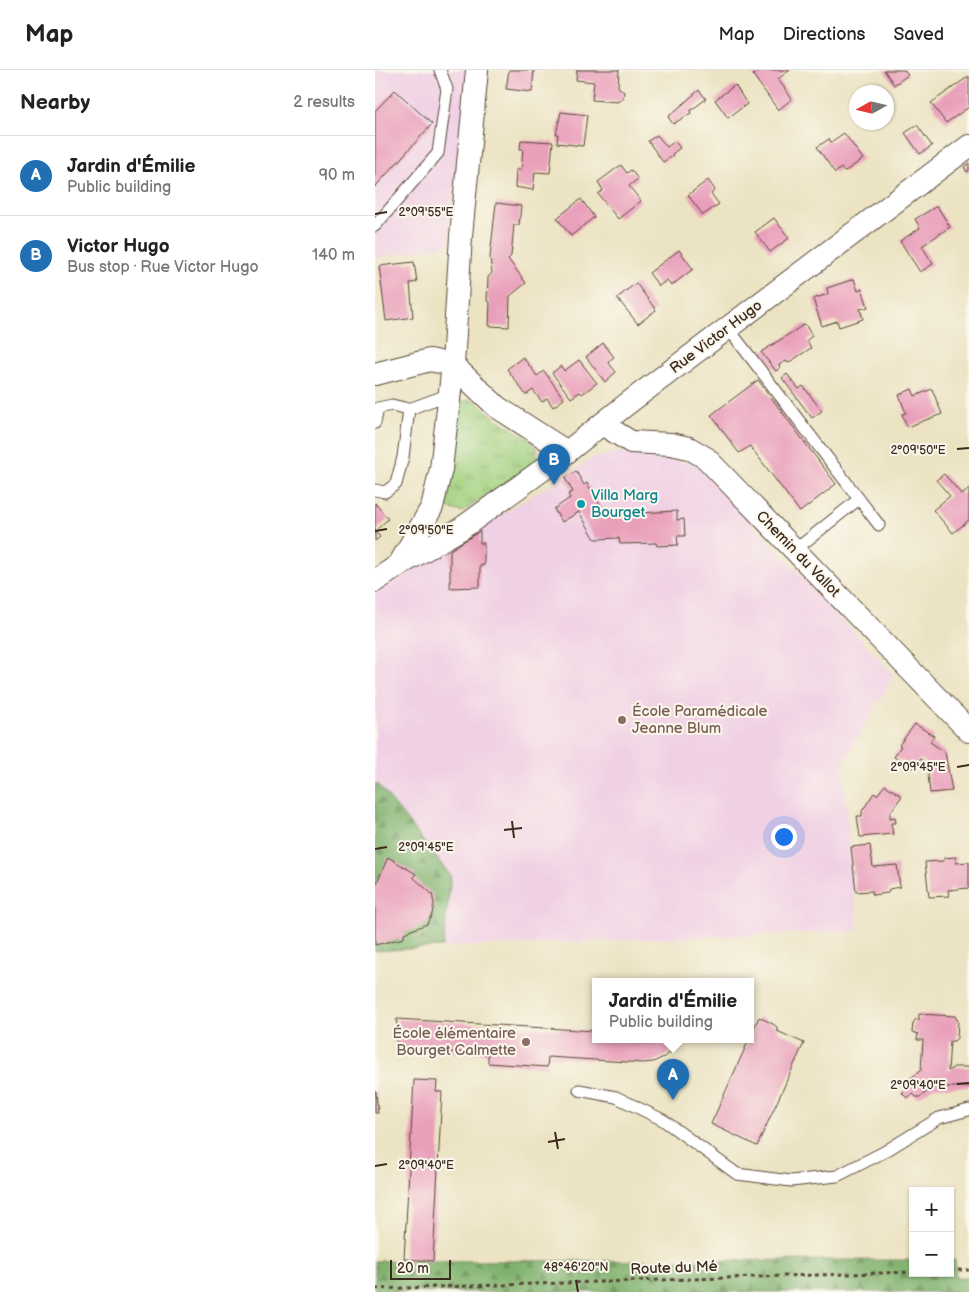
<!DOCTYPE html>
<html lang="en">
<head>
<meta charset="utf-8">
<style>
	:root { --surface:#fff; --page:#f6f6f6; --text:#222; --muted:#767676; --line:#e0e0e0; --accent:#1f6fb2 }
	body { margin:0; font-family:"Balsamiq Sans",sans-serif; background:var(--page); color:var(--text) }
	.controls { position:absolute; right:15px; bottom:15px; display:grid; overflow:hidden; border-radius:0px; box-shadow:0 1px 4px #0004 }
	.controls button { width:45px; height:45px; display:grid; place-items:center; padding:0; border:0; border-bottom:1px solid var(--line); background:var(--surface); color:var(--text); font:25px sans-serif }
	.compass { position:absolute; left:474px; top:15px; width:45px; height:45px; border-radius:50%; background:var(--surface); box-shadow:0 1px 4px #0004; rotate:262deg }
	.scale { position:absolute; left:15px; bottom:12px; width:61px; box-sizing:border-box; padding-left:5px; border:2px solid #3b2a1e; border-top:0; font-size:14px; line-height:18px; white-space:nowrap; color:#3b2a1e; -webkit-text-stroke:4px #fbf7ec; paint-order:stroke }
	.you { position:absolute; left:408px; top:766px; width:18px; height:18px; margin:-12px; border:4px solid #fff; border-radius:50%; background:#1a73e8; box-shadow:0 0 0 8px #1a73e833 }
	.badge { display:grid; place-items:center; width:32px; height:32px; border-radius:50%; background:var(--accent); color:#fff; font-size:16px; font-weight:700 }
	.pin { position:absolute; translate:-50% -41px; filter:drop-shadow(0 1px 2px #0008) }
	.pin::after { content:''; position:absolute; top:26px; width:18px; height:15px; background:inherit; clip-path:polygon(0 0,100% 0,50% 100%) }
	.popup { position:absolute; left:217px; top:908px; width:162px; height:65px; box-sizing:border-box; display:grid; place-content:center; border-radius:0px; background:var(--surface); filter:drop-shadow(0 1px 4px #0005); font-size:16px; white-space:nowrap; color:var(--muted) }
	.popup b { font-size:19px; color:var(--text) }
	.popup::after { content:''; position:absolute; left:50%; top:100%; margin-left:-10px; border:10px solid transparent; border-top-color:var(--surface) }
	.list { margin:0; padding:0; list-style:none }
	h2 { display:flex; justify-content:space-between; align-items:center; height:65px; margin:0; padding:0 20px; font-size:21px }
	h2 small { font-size:16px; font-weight:400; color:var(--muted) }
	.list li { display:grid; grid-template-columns:32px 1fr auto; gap:15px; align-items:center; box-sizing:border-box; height:80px; padding:0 20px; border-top:1px solid var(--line) }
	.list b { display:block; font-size:19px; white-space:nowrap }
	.list p { margin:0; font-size:16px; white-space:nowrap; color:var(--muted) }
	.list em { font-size:16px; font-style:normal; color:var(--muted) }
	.map { position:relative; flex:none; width:594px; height:1222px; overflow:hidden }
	header { display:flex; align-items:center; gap:30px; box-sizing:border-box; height:70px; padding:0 25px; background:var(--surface); border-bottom:1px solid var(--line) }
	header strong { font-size:24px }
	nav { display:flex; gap:28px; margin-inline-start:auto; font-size:18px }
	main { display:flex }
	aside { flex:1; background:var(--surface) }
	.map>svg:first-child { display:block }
	.built { fill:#f0d0e4 }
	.forest { fill:url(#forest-firs); stroke:#5e6e46 }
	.park { fill:url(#park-tufts); stroke:#6e7d4e }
	.building { fill:#e99eba }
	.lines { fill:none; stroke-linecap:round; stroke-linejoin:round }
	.service-casing { stroke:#564637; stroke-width:13 }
	.minor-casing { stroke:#564637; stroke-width:24 }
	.path { stroke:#564637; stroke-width:3; stroke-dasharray:4 4; stroke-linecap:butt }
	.service { stroke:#fff; stroke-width:11 }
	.minor { stroke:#fff; stroke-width:22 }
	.ticks { fill:none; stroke:#3b2a1e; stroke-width:2 }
	.culture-dot { fill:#0f9aa8; stroke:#fbf7ec; stroke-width:2 }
	.education-dot { fill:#8d6e63; stroke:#fbf7ec; stroke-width:2 }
	.labels { text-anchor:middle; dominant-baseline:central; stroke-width:4; stroke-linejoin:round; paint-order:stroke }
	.street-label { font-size:15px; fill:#3b2a1e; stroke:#fbf7ec }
	.culture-label { font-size:15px; fill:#0d838f; stroke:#fbf7ec; text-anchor:start }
	.education-label { font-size:15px; fill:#785e54; stroke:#fbf7ec; text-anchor:start }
	.ticks-label { font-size:12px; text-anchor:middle; fill:#3b2a1e; stroke:#fbf7ec; stroke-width:4; stroke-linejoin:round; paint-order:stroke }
</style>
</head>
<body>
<header>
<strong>Map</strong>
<nav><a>Map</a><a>Directions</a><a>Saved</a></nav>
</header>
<main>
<aside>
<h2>Nearby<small>2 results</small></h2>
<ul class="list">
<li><span class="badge">A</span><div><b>Jardin d'Émilie</b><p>Public building</p></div><em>90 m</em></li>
<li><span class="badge">B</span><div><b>Victor Hugo</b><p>Bus stop · Rue Victor Hugo</p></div><em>140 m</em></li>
</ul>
</aside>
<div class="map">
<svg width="594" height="1222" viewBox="0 0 594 1222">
	<defs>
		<pattern id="forest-firs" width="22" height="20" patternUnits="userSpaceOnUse" patternTransform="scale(1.25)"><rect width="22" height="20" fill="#80b26d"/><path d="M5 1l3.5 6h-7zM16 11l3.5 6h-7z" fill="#6a9159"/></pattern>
		<pattern id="park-tufts" width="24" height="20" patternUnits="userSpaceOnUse" patternTransform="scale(1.25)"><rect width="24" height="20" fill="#a1d07e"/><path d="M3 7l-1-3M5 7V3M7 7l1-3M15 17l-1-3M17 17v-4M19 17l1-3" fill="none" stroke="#84a967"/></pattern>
	</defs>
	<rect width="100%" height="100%" fill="#fbf7ec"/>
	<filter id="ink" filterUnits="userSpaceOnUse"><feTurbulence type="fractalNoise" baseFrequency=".02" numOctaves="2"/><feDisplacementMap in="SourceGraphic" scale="10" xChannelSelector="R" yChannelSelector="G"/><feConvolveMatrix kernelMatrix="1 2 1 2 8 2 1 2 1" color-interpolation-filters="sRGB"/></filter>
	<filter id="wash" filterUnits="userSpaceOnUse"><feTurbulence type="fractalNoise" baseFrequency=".0096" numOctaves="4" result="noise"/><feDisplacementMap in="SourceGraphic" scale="20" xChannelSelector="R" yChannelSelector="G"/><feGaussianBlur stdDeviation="1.12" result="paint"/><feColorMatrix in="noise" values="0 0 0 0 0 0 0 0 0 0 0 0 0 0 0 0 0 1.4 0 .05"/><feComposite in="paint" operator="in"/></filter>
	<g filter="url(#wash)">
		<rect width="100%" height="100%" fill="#ece3c3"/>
		<g class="built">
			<path d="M0 0H93L73 175 0 188Z"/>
			<path d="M245 382 322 394 519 605 467 695 483 861 68 877 76 806 3 714H0V524L54 489 218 388Z"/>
		</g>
		<g class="forest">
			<path d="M0 714H3L76 806 68 877 0 881Z"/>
			<path d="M538 1190V1203H575V1190H580L581 1208H594V1222H0V1191Z"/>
		</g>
		<path class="park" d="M97 329 123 350 155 370 162 378 161 392 87 442 72 438 81 380 86 332Z"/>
		<g id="blocks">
			<g class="building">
				<path d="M134 0H159L157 22 131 19Z"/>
				<path d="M202 0H244L243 17 249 22 248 29 242 32 217 30 219 12 201 10Z"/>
				<path d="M386 0H415L403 9 417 29 403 40 378 5Z"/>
				<path d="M509 0H529L533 5 519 15Z"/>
				<path d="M594 6V37L571 53 556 33Z"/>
				<path d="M360 15 372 34 353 48 340 30Z"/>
				<path d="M20 20 57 54 0 117V41Z"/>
				<path d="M324 20 331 29 315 41 316 43 298 54 293 47Z"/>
				<path d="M186 42 212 45 208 76 182 73 183 64H181Z"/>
				<path d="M542 55 557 76 545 84 530 63Z"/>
				<path d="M469 63 488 89 469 102 466 98 460 103 442 77 454 69 456 72Z"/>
				<path d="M282 65 292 77 300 71 305 78 297 84 298 86 288 92 273 71Z"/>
				<path d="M146 70 178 72 175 103 160 102 158 120 140 117 141 100H146L148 79H145Z"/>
				<path d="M594 93V101L592 102 589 97Z"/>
				<path d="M246 95 252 103 256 100 263 109 254 116 266 131 243 149 223 124 228 120 223 112Z"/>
				<path d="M333 110 340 120 336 124 344 134 328 145 313 125Z"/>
				<path d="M206 129 219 147 196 166 182 148Z"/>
				<path d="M121 133 146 136 144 155H139L136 186 133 189 151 213 135 226 134 257 114 256 115 232 112 231 113 207 117 203 115 187Z"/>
				<path d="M562 136 575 157 547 176 558 194 545 202 525 171 545 158 540 149Z"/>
				<path d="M399 148 414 168 395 182 380 162Z"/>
				<path d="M304 180 318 199 296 216 292 210 284 216 274 203Z"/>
				<path d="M39 192 42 212 35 213 38 247 11 251 4 196Z"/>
				<path d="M479 209 483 221 487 219 493 237 485 239 488 249 464 257 462 251 447 256 438 229 453 224 452 218Z"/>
				<path d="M261 213 281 240 263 254 242 228Z"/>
				<path d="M430 254 437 266 432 270 436 278 413 293 411 291 404 295 405 298 401 301 386 282Z"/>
				<path d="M228 273 239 287 233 292 241 302 230 312 211 287Z"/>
				<path d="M148 287 162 306 169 301 189 329 178 337 172 328 167 332 158 320 151 325 132 299Z"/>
				<path d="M204 290 222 313 207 324 205 322 196 328 177 303 186 296 189 301Z"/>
				<path d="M412 304 424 319 428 316 447 341 437 348 407 308Z"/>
				<path d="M383 310 461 414 425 442 375 376 364 383 336 345Z"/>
				<path d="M537 319 540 326 557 319 567 344 532 357 527 344 531 343 524 325Z"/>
				<path d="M201 401 209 415 212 413 232 446H244V444L302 441V450L309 449 310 466H302L303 475 282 476 281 473 245 474 244 468 220 469 204 442 187 452 179 439 195 428 193 424 198 422 190 408Z"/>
				<path d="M569 404 587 425 594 419V450L578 463 558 440 575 426 561 410Z"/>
				<path d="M0 433 13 449 0 461 5 467 0 471Z"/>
				<path d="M105 461V473H109V495L105 496V517L75 518V480Z"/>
				<path d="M540 654 559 666 555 672 570 682 577 721 555 723 553 704 555 703 553 694 545 689 539 698 519 687 526 676 524 675Z"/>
				<path d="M510 715 527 726 515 743V748L520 747 521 753H516L518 764 485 767 482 746H487V741L499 723 502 725Z"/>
				<path d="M495 775 498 797 522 795 525 817 514 819 513 823 498 825 497 821 481 822 476 777Z"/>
				<path d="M13 787 41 804 38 807 57 824 59 834 57 844 52 854 29 863V868L0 875V817Z"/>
				<path d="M581 787V793L594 792V818L573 820 574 826 554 827 550 792 569 791V788Z"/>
				<path d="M544 944 580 946 583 951 582 968 579 971H575L573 1001 579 997H594V1017H558L545 1027H541L538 1024 532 1028 527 1023 532 1018 530 1016 532 1011 546 1000 548 970H542L543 964 537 962 538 953 541 949 544 950Z"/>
				<path d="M384 947 398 954 402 957V961L429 973 382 1076 336 1054Z"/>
				<path d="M22 949 220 961V969H304L297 981 289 987 278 992 268 993 173 987 172 997 113 993V984L21 979Z"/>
				<path d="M39 1010 62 1011 61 1022H67L58 1191 29 1189Z"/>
				<path d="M0 1021H1L3 1043H0Z"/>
			</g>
		</g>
	</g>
	<g filter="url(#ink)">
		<use href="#blocks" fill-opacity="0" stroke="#564637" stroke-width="1"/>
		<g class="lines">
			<g class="service-casing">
				<g id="service">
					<path d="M0 156 63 83 72 19 65 0"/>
					<path d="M353 258 504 455"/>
					<path d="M0 353 3 338 17 335 34 339 75 324"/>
					<path d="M0 420 10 422 21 414 28 387 34 339"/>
					<path d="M420 480 484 429"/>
					<path d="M204 1020 241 1027 288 1050 362 1104 416 1111 462 1106 509 1082 564 1048 594 1040"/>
				</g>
			</g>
			<g class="minor-casing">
				<g id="minor">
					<path d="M78 295 122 337 192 382"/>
					<path d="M0 304 55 290 78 295"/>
					<path d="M227 354 256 372 296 374 314 378 331 388 594 661"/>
					<path d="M25 493 57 437 66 399 78 295 86 166 102 0"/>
					<path d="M0 511 24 495 87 458 192 382 252 334 594 76"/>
				</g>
			</g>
			<g class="path">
				<path d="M575 1200H594"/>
				<path d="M0 1219 538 1202"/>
			</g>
			<use href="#service" class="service"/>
			<use href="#minor" class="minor"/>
		</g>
	</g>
	<path class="ticks" d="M0 144 12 142M582 379 594 378M0 461 12 459M582 697 594 695M137 751 139 768M129 760 147 758M0 779 12 777M582 1014 594 1013M180 1062 183 1079M173 1072 190 1069M0 1096 12 1094M201 1210 203 1222"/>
	<circle class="culture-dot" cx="206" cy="434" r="5"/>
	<g class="education-dot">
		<circle cx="247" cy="650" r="5"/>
		<circle cx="151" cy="972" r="5"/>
	</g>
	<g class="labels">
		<g class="street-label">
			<text transform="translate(341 267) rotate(-37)">Rue Victor Hugo</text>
			<text transform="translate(423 484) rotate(46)">Chemin du Vallot</text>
			<text transform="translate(299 1198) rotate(-2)">Route du Mé</text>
		</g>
		<g class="culture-label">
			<text x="216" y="425">Villa Marg<tspan x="216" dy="17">Bourget</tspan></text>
		</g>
		<g class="education-label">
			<text x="257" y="641">École Paramédicale<tspan x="257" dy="17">Jeanne Blum</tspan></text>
			<text x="141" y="963" text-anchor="end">École élémentaire<tspan x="141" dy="17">Bourget Calmette</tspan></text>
		</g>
	</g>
	<g class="ticks-label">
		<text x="51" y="146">2°09'55"E</text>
		<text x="543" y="384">2°09'50"E</text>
		<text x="51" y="464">2°09'50"E</text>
		<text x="543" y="701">2°09'45"E</text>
		<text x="51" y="781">2°09'45"E</text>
		<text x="543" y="1019">2°09'40"E</text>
		<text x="51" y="1099">2°09'40"E</text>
		<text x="201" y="1201">48°46'20"N</text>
	</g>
</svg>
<div class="controls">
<button>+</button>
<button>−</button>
</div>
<svg class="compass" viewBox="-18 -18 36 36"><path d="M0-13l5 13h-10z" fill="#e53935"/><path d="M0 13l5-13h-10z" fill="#767676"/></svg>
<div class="scale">20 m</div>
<div class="you"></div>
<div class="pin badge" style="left:298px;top:1030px">A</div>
<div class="popup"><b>Jardin d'Émilie</b>Public building</div>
<div class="pin badge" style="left:179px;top:415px">B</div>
</div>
</main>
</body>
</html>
